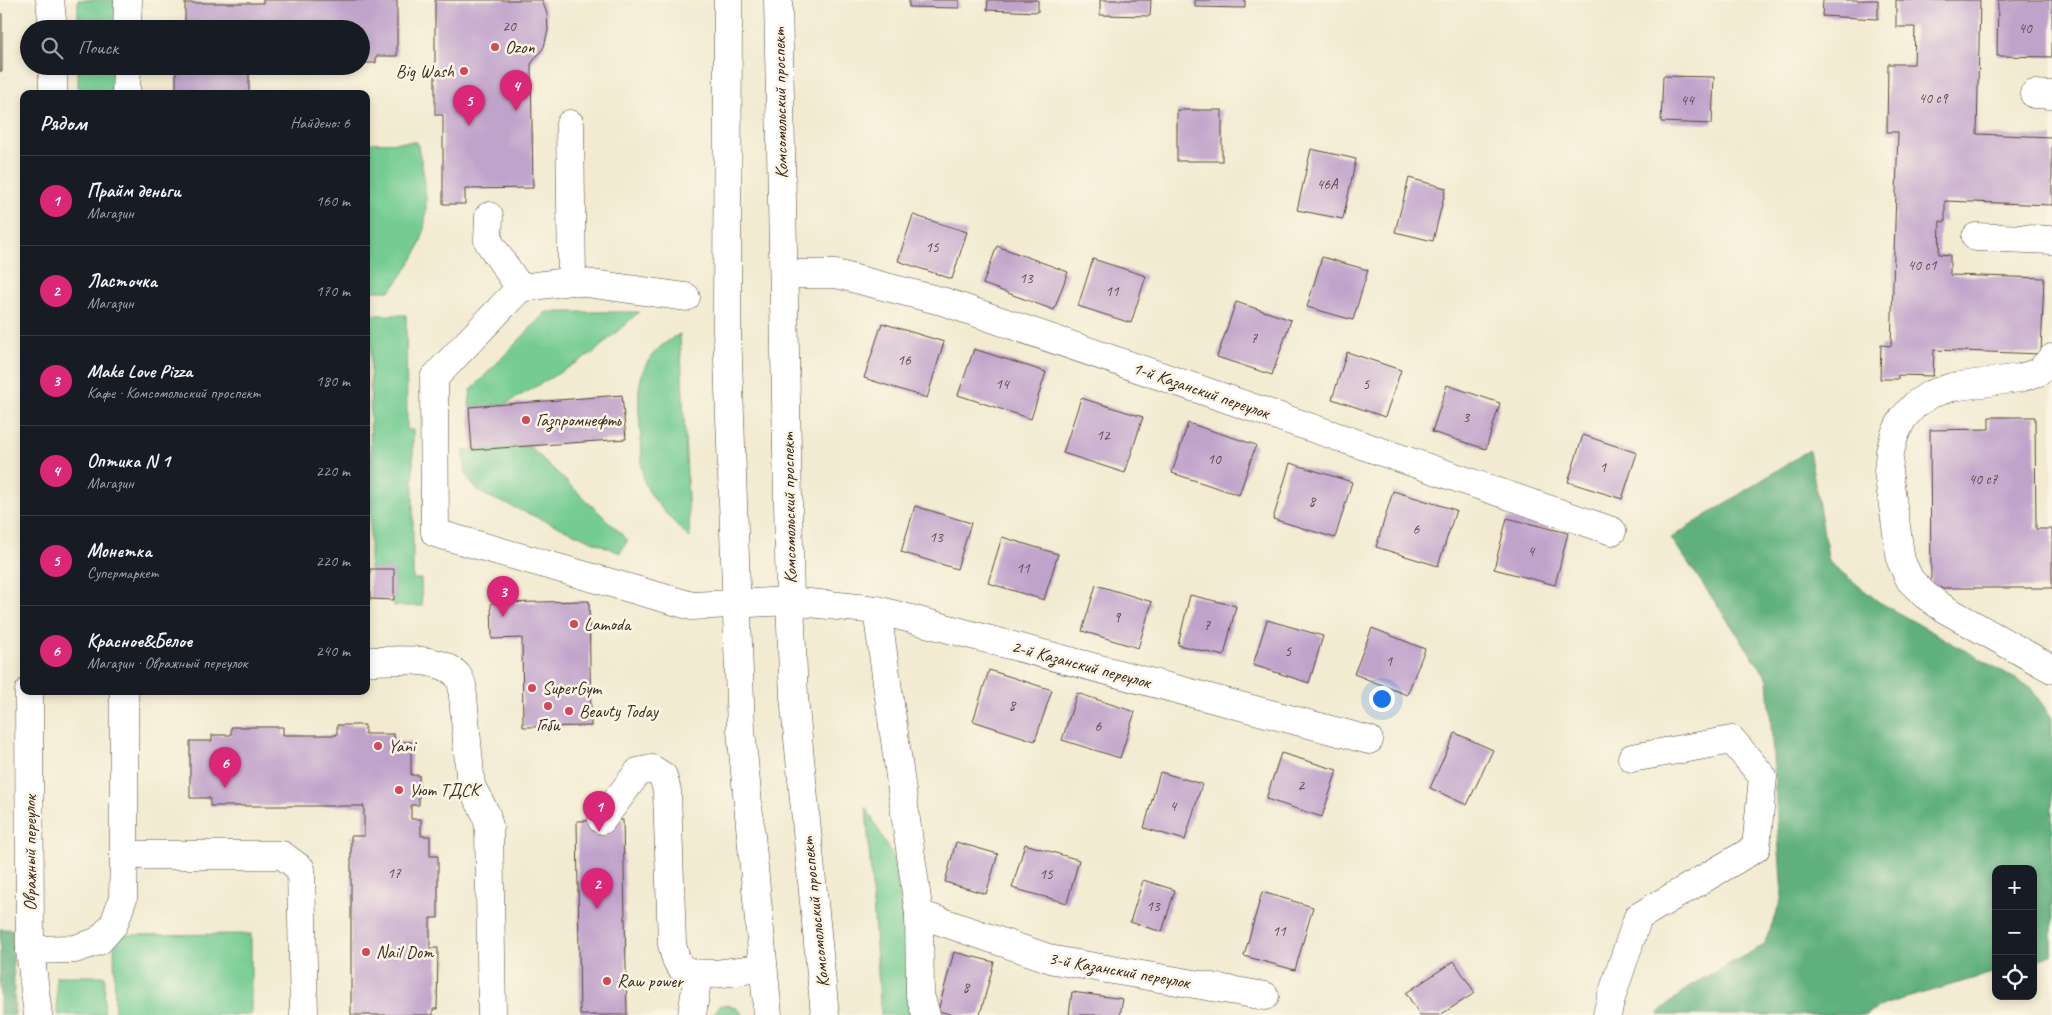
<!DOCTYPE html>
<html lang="ru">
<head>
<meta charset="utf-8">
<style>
	:root { --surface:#171b24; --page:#20242c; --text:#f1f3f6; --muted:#9ea1a6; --line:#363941; --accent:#db2777 }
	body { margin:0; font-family:Caveat,sans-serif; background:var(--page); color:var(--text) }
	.controls { position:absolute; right:15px; bottom:15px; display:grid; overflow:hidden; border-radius:10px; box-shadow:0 2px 8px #0003 }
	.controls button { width:45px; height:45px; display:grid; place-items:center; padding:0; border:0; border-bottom:1px solid var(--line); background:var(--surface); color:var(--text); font:25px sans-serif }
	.you { position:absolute; left:1381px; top:698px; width:18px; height:18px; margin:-12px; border:4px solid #fff; border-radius:50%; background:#1a73e8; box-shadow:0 0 0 8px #1a73e833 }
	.badge { display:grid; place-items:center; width:32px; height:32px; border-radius:50%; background:var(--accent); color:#fff; font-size:16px; font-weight:700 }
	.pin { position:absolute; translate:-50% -41px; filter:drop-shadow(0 1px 2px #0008) }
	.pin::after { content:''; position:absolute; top:26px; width:18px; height:15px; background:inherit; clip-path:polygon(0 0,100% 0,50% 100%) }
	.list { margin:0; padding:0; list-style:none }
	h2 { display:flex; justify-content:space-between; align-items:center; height:65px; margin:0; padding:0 20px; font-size:21px }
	h2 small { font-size:16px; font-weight:400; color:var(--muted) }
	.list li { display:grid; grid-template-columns:32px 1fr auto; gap:15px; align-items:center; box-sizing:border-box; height:90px; padding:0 20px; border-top:1px solid var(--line) }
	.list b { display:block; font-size:19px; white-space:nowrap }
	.list p { margin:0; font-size:16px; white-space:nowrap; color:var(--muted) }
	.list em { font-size:16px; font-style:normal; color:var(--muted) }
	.icon { flex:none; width:28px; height:28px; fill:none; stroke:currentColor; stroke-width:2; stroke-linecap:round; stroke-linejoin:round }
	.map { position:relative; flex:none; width:2052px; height:1015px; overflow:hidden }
	.search { position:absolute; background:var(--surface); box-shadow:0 2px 8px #0003; left:20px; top:20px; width:350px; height:55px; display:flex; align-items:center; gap:12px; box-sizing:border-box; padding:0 18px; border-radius:28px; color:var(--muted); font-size:19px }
	.panel { position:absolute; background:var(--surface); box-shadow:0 2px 8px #0003; left:20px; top:90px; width:350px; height:605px; border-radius:10px }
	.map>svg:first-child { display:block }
	.green { fill:#74cc93; stroke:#587b58 }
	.forest { fill:#5fb07d; stroke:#4d6d4e }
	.building { fill:#c0a3cb }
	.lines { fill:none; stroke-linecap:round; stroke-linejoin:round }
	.minor-casing { stroke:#564739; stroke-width:29 }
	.major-casing { stroke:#564739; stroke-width:29 }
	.minor { stroke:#fff; stroke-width:28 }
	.major { stroke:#fff; stroke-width:28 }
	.poi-dot { fill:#d1495b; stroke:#fcf5e5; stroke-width:2 }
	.labels { text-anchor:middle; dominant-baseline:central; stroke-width:5; stroke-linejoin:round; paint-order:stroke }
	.number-label { font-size:15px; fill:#5c4849 }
	.poi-label { font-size:18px; fill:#3b2a1e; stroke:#fcf5e5; text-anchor:start }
	.street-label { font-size:18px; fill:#3b2a1e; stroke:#fcf5e5 }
</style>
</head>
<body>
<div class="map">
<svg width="2052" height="1015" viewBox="0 0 2052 1015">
	<rect width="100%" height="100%" fill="#fcf5e5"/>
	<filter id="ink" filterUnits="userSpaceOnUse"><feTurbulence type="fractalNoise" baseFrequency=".02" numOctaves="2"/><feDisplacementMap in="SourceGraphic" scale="10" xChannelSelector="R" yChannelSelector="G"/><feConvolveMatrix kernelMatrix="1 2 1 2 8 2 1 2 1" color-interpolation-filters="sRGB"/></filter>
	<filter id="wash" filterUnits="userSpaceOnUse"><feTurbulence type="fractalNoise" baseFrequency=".0096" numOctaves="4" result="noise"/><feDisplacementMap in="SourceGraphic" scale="20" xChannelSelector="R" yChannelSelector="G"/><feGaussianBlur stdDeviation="1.12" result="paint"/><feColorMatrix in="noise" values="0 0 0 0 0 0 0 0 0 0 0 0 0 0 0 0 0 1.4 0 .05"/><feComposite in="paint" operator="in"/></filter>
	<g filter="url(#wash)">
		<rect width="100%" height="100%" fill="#f2ebd1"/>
		<g class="green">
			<rect x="78" y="0" width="41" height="29"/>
			<rect x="78" y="66" width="41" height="28"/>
			<path d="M417 142C425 176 432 216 418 249 411 264 400 278 390 291H366V143Z"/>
			<path d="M546 312H639L593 353 506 404 469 407 471 390Z"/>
			<path d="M371 315H406L407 430H413V579H421L422 606H394V570L370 569Z"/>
			<path d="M680 334 690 538C677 526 649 498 644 481 641 468 642 452 641 439 637 391 632 359 680 334Z"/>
			<path d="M529 446 628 540 620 553 485 495C466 482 464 473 464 450Z"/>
			<path d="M866 807 895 860 915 1015H881Z"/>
			<path d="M251 934V1015H115L114 935Z"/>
			<path d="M56 976H105L104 1015H57Z"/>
			<path d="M720 1005C731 1005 736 1006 743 1015H713Z"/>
		</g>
		<g class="forest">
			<path d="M1809 450 1829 562 1879 602 2030 687 2052 718V955L2033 961V869H1996V972L1886 1004 1865 1015H1659L1660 1011 1691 985 1764 945 1782 897 1768 679 1671 538Z"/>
			<path d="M0 929H12L15 1015H0Z"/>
		</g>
		<g id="blocks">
			<g class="building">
				<path d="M263 0H397V56H376V63H361V29H176V27H185V3H263Z"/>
				<path d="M435 0H542L547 14 548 30 544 47 531 64 533 188 465 189V204H443V115H435Z"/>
				<path d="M909 0H959V8L909 7Z"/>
				<path d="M988 0H1038V12L987 10Z"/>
				<path d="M1100 0H1151L1150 16 1100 15Z"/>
				<path d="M1195 0H1245V8L1195 7Z"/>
				<path d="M1823 0H1878V19L1822 16Z"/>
				<path d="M1896 0H1980L1977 134 2052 137V205L1945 201V222L1940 221 1939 254 1950 255V275L2044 278 2041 354 1934 350 1933 376 1898 375V379H1880L1881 345 1891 346 1898 132H1887L1888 64H1914L1915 27H1896Z"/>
				<path d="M1998 0H2052V57L1997 56Z"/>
				<rect x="0" y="14" width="2" height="57"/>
				<rect x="176" y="66" width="73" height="28"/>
				<path d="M1663 76 1714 77 1712 124 1661 122Z"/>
				<rect x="1177" y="110" width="45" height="51"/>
				<path d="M1311 149 1356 159 1343 219 1297 210Z"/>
				<path d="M1409 178 1446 188 1433 241 1395 232Z"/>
				<path d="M913 215 967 232 952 279 898 261Z"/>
				<path d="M997 246 1068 272 1054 310 983 284Z"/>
				<path d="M1322 257 1368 270 1353 320 1307 307Z"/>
				<path d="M1093 259 1146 276 1131 323 1078 306Z"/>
				<path d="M1236 302 1291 320 1272 375 1217 357Z"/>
				<path d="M882 323 944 342 927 398 864 378Z"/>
				<path d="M974 349 1046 372 1031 419 958 395Z"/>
				<path d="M1347 352 1401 370 1385 417 1332 399Z"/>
				<path d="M1447 385 1500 403 1486 449 1432 432Z"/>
				<path d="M622 395 626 439 472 450 469 407Z"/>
				<path d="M1081 398 1143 417 1125 473 1063 453Z"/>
				<path d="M1989 417H2035L2036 529H2052V588H1931L1930 430 1989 429Z"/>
				<path d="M1188 423 1256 445 1239 495 1172 473Z"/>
				<path d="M1583 435 1637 453 1622 499 1568 482Z"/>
				<path d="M1290 463 1352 482 1335 538 1273 519Z"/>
				<path d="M1393 491 1456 510 1438 566 1376 547Z"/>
				<path d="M915 506 971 523 957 569 901 552Z"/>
				<path d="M1507 518 1568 533 1555 585 1494 569Z"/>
				<path d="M1002 537 1058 554 1044 600 988 583Z"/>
				<path d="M370 569H394V600L370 599Z"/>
				<path d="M1096 585 1152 602 1138 648 1082 631Z"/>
				<path d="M1190 595 1236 606 1224 656 1178 645Z"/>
				<path d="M589 601 591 726 523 727 522 638 492 639 491 603Z"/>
				<path d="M1267 620 1323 636 1309 683 1253 665Z"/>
				<path d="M1372 628 1425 649 1407 695 1354 674Z"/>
				<path d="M989 670 1052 690 1035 741 973 721Z"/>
				<path d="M1077 693 1135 712 1120 758 1062 740Z"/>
				<path d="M337 725H365V734H394V742H411V775H419V805H411V819H421V836H430V856H438V918H430V948H438L437 1009H433V1015H351V836H364V806H210V798H190V741H212V735H231V727H283V735H337Z"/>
				<path d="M1455 733 1493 750 1467 805 1430 788Z"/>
				<path d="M1281 753 1337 770 1322 817 1266 799Z"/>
				<path d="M1160 772 1202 784 1185 840 1144 828Z"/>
				<path d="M623 820 627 1015H580L577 821Z"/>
				<path d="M956 842 998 854 986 894 945 882Z"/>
				<path d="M1025 844 1079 860 1067 903 1012 888Z"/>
				<path d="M1143 880 1175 890 1162 932 1130 922Z"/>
				<path d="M1262 892 1313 907 1295 970 1244 956Z"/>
				<path d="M954 952 994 962 980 1015H954L938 1011Z"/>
				<path d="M1454 961 1475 993 1440 1015H1420L1406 993Z"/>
				<path d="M1072 992 1123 999 1120 1015H1069Z"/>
			</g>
		</g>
	</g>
	<g filter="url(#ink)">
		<use href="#blocks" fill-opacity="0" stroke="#564739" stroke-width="1"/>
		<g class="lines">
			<g class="minor-casing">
				<g id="minor">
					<path d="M50 0 53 29"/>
					<path d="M127 29 128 0"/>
					<path d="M53 66V94"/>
					<path d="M126 94 127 66"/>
					<path d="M2034 94 2052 95"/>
					<path d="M570 124 572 281"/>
					<path d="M489 216 488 241 520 288"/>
					<path d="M1976 237 2052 240"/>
					<path d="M784 274H836L945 302 1612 531"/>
					<path d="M686 297 572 281 520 288 434 378 435 533 692 606 790 601 877 610 1369 740"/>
					<path d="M2052 358 2039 372 2020 378 1952 387 1931 394 1916 404 1903 418 1895 434 1890 452 1888 471 1901 561 1910 580 1925 595 1943 608 2052 669"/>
					<path d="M877 610 919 914 1054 960 1265 996"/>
					<path d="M366 661C390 661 440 655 457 675 459 677 461 682 462 685L471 786 486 814 489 827 492 1015"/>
					<path d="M29 691 30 950 38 1015"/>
					<path d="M602 820 638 772 652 769 663 776 667 791 672 944C674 952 676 964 683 969 699 980 743 970 763 967"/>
					<path d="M124 855H282L301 869 304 1015"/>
					<path d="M919 914 920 995 926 1015"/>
					<path d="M30 950 75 949 99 941 114 924 123 898 124 855V691"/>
					<path d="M692 1015 698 974"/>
					<path d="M1607 1015 1611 998 1638 917 1756 848 1763 777 1732 740 1632 758"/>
				</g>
			</g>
			<g class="major-casing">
				<g id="major">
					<path d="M728 0 727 330 741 730 768 1015"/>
					<path d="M778 0 790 601 794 697 825 1015"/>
				</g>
			</g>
			<use href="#minor" class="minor"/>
			<use href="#major" class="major"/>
		</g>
	</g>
	<g class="poi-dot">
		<circle cx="495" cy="47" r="5"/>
		<circle cx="464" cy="71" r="5"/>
		<circle cx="526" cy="420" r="5"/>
		<circle cx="574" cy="624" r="5"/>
		<circle cx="532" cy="688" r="5"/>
		<circle cx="548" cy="706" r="5"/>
		<circle cx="569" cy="711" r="5"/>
		<circle cx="378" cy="746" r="5"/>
		<circle cx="399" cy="790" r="5"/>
		<circle cx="366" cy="952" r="5"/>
		<circle cx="607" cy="981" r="5"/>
	</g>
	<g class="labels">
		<g class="number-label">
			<text x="509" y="26">20</text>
			<text x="2025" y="28">40</text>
			<text x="1933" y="98">40 с9</text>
			<text x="1687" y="100">44</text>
			<text x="1327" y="184">46А</text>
			<text x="932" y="247">15</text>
			<text x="1922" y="265">40 с1</text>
			<text x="1026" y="278">13</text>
			<text x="1112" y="291">11</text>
			<text x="1254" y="338">7</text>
			<text x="904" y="360">16</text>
			<text x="1002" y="384">14</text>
			<text x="1366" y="384">5</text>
			<text x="1466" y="417">3</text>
			<text x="1103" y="435">12</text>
			<text x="1214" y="459">10</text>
			<text x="1603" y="467">1</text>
			<text x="1983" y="479">40 с7</text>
			<text x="1312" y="501">8</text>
			<text x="1416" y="529">6</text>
			<text x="936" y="537">13</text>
			<text x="1531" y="551">4</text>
			<text x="1023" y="568">11</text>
			<text x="1117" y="617">9</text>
			<text x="1207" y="625">7</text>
			<text x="1288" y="651">5</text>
			<text x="1389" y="661">1</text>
			<text x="1012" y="705">8</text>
			<text x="1098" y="726">6</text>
			<text x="1301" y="785">2</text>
			<text x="1173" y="806">4</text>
			<text x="394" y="873">17</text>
			<text x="1046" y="874">15</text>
			<text x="1153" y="906">13</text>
			<text x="1279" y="931">11</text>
			<text x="966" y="987">8</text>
		</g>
		<g class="poi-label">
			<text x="505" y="47">Ozon</text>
			<text x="454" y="71" text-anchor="end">Big Wash</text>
			<text x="536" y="420">Газпромнефть</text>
			<text x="584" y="624">Lamoda</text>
			<text x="542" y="688">SuperGym</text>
			<text x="579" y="711">Beauty Today</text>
			<text x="548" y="725" text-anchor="middle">Гоби</text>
			<text x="388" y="746">Yani</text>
			<text x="409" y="790">Уют ТДСК</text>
			<text x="376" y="952">Nail Dom</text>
			<text x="617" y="981">Raw power</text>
		</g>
		<g class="street-label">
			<text transform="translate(780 103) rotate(-91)">Комсомольский проспект</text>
			<text transform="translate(1201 390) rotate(19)">1-й Казанский переулок</text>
			<text transform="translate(789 508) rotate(-91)">Комсомольский проспект</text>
			<text transform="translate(1081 664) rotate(15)">2-й Казанский переулок</text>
			<text transform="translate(30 853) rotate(-90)">Овражный переулок</text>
			<text transform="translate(815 912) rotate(-96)">Комсомольский проспект</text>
			<text transform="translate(1119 970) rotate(10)">3-й Казанский переулок</text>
		</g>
	</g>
</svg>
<div class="controls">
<button>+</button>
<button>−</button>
<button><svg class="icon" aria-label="locate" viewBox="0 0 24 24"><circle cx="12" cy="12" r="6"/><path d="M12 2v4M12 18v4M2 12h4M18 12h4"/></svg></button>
</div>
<div class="you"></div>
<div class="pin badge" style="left:599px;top:832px">1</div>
<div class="pin badge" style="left:597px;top:909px">2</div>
<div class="pin badge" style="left:503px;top:617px">3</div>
<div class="pin badge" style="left:516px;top:111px">4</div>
<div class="pin badge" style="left:469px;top:126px">5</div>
<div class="pin badge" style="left:225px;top:788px">6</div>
<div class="search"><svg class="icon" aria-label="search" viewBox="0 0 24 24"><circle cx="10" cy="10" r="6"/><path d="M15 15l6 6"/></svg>Поиск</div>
<section class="panel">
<h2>Рядом<small>Найдено: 6</small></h2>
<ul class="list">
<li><span class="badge">1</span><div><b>Прайм деньги</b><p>Магазин</p></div><em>160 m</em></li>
<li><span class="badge">2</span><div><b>Ласточка</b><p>Магазин</p></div><em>170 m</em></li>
<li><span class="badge">3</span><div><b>Make Love Pizza</b><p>Кафе · Комсомольский проспект</p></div><em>180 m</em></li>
<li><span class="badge">4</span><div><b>Оптика N 1</b><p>Магазин</p></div><em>220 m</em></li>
<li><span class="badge">5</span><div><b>Монетка</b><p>Супермаркет</p></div><em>220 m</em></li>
<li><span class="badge">6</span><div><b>Красное&amp;Белое</b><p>Магазин · Овражный переулок</p></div><em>240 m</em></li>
</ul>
</section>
</div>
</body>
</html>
